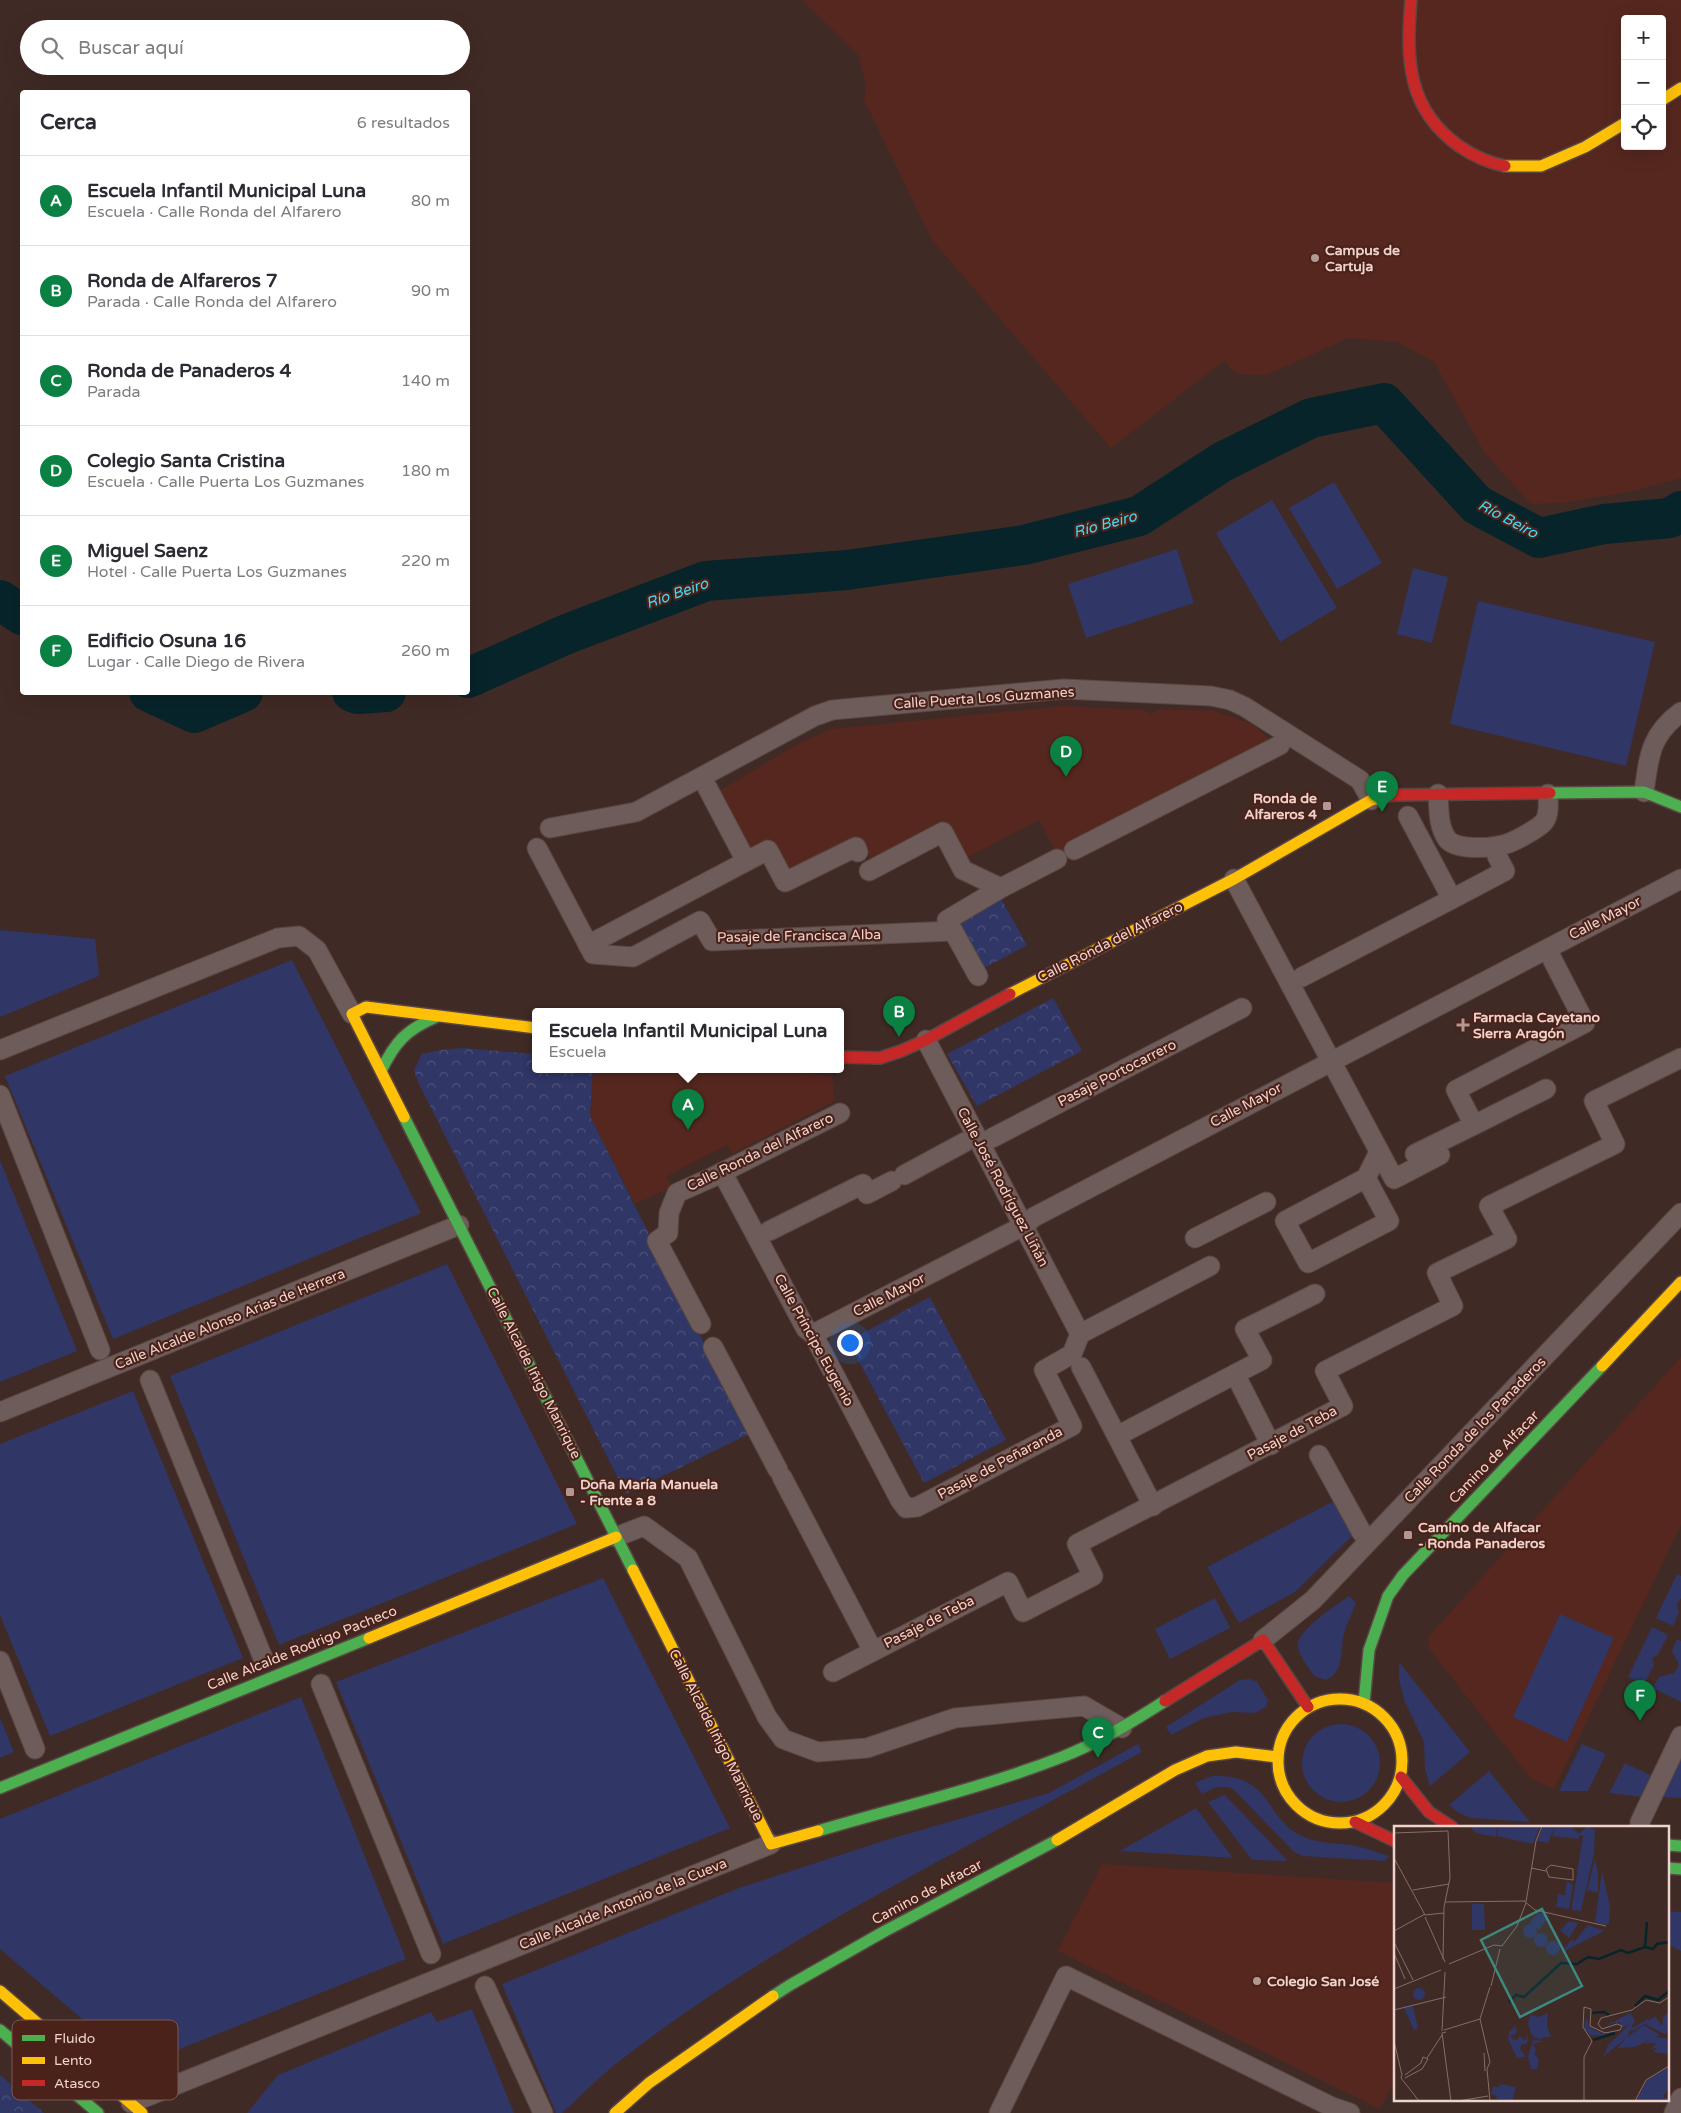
<!DOCTYPE html>
<html lang="es">
<head>
<meta charset="utf-8">
<style>
	:root { --surface:#fff; --page:#f2f2f3; --text:#2b2b33; --muted:#7c7c81; --line:#e1e1e2; --accent:#0b8043 }
	body { margin:0; font-family:"Varela Round",sans-serif; background:var(--page); color:var(--text) }
	.controls { position:absolute; right:15px; top:15px; display:grid; overflow:hidden; border-radius:5px; box-shadow:0 5px 20px #0002 }
	.controls button { width:45px; height:45px; display:grid; place-items:center; padding:0; border:0; border-bottom:1px solid var(--line); background:var(--surface); color:var(--text); font:25px sans-serif }
	.you { position:absolute; left:849px; top:1342px; width:18px; height:18px; margin:-12px; border:4px solid #fff; border-radius:50%; background:#1a73e8; box-shadow:0 0 0 8px #1a73e833 }
	.badge { display:grid; place-items:center; width:32px; height:32px; border-radius:50%; background:var(--accent); color:#fff; font-size:16px; font-weight:700 }
	.pin { position:absolute; translate:-50% -41px; filter:drop-shadow(0 1px 2px #0008) }
	.pin::after { content:''; position:absolute; top:26px; width:18px; height:15px; background:inherit; clip-path:polygon(0 0,100% 0,50% 100%) }
	.popup { position:absolute; left:532px; top:1008px; width:312px; height:65px; box-sizing:border-box; display:grid; place-content:center; border-radius:5px; background:var(--surface); filter:drop-shadow(0 1px 4px #0005); font-size:16px; white-space:nowrap; color:var(--muted) }
	.popup b { font-size:19px; color:var(--text) }
	.popup::after { content:''; position:absolute; left:50%; top:100%; margin-left:-10px; border:10px solid transparent; border-top-color:var(--surface) }
	.list { margin:0; padding:0; list-style:none }
	h2 { display:flex; justify-content:space-between; align-items:center; height:65px; margin:0; padding:0 20px; font-size:21px }
	h2 small { font-size:16px; font-weight:400; color:var(--muted) }
	.list li { display:grid; grid-template-columns:32px 1fr auto; gap:15px; align-items:center; box-sizing:border-box; height:90px; padding:0 20px; border-top:1px solid var(--line) }
	.list b { display:block; font-size:19px; white-space:nowrap }
	.list p { margin:0; font-size:16px; white-space:nowrap; color:var(--muted) }
	.list em { font-size:16px; font-style:normal; color:var(--muted) }
	.icon { flex:none; width:28px; height:28px; fill:none; stroke:currentColor; stroke-width:2; stroke-linecap:round; stroke-linejoin:round }
	.map { position:relative; flex:none; width:1681px; height:2113px; overflow:hidden }
	.search { position:absolute; background:var(--surface); box-shadow:0 5px 20px #0002; left:20px; top:20px; width:450px; height:55px; display:flex; align-items:center; gap:12px; box-sizing:border-box; padding:0 18px; border-radius:28px; color:var(--muted); font-size:19px }
	.panel { position:absolute; background:var(--surface); box-shadow:0 5px 20px #0002; left:20px; top:90px; width:450px; height:605px; border-radius:5px }
	.map>svg:first-child { display:block }
	.built { fill:#55271f; fill-rule:evenodd }
	.green { fill:#303665 }
	.park { fill:url(#park-crowns) }
	.lines { fill:none; stroke-linecap:round; stroke-linejoin:round }
	.river { stroke:#07242a; stroke-width:40 }
	.street-casing { stroke:#594642; stroke-width:21 }
	.fast-casing { stroke:#594642; stroke-width:14 }
	.slow-casing { stroke:#594642; stroke-width:14 }
	.jam-casing { stroke:#594642; stroke-width:14 }
	.street { stroke:#6d5c59; stroke-width:19 }
	.fast { stroke:#4caf50; stroke-width:11 }
	.slow { stroke:#ffc107; stroke-width:11 }
	.jam { stroke:#c62828; stroke-width:11 }
	.poi-dot { fill:#b29892; stroke:#4b221a; stroke-width:2 }
	.labels { text-anchor:middle; dominant-baseline:central; stroke-width:4.5; stroke-linejoin:round; paint-order:stroke }
	.poi-label { font-size:14px; font-weight:bold; fill:#efd4cd; stroke:#4b221a; text-anchor:start }
	.street-label { font-size:14px; fill:#efd4cd; stroke:#4b221a }
	.water-label { font-size:15px; font-style:italic; fill:#3ddcf8; stroke:#4b221a }
	.inset-river { fill:none; stroke:#07242a; stroke-width:2.5 }
	.inset-road { fill:none; stroke:#866e68; stroke-width:1 }
	.view { fill:#3c8981; fill-opacity:0.15; stroke:#3c8981; stroke-width:2.5 }
	.inset-edge { fill:none; stroke:#efd4cd; stroke-width:2.5 }
	.key { fill:#4b221a; stroke:#7c5750; stroke-width:1 }
	.key-label { font-size:14px; fill:#efd4cd }
</style>
</head>
<body>
<div class="map">
<svg width="1681" height="2113" viewBox="0 0 1681 2113">
	<defs>
		<pattern id="park-crowns" width="20" height="18" patternUnits="userSpaceOnUse" patternTransform="scale(1.25)"><rect width="20" height="18" fill="#303665"/><path d="M2 6a3 3 0 1 1 6 0M12 15a3 3 0 1 1 6 0" fill="none" stroke="#4e527a"/></pattern>
	</defs>
	<rect width="100%" height="100%" fill="#402a25"/>
	<g class="built">
		<path d="M802 0H1681V478L1633 491 1561 503 1531 504 1484 452 1434 362 1397 342 1348 338 1267 375 1237 374 1224 361 1111 448 932 240 864 100 866 86 859 56ZM1625 19H1662V146H1625Z"/>
		<path d="M1063 706 1145 710 1150 714 1161 709 1215 711 1253 724 1274 743 1057 855 1039 820 964 859 945 822 871 861 858 838 786 869 770 840 748 851 718 792 799 743 832 729Z"/>
		<path d="M593 1069H748L832 1076 835 1101 732 1154 727 1145 667 1176 672 1187 635 1204 590 1116Z"/>
		<path d="M1681 1357V1525L1554 1789 1531 1779 1428 1647 1429 1636Z"/>
		<path d="M1102 1864 1395 1883V2080L1380 2109 1058 1951Z"/>
	</g>
	<g class="green">
		<path d="M1334 482 1382 563 1337 589 1289 508Z"/>
		<path d="M1272 500 1337 608 1280 642 1216 533Z"/>
		<path d="M1177 549 1194 603 1086 638 1068 584Z"/>
		<path d="M1413 568 1448 577 1432 643 1397 634Z"/>
		<path d="M1478 601 1655 642 1626 766 1450 724Z"/>
		<path d="M0 930 95 939 99 976 0 1017Z"/>
		<path d="M292 960 421 1213 113 1339 5 1076Z"/>
		<path d="M0 1160 77 1351 0 1382Z"/>
		<path d="M447 1264 577 1524 279 1645 170 1376Z"/>
		<path d="M133 1391 243 1658 50 1736 0 1615V1444Z"/>
		<path d="M1336 1500 1355 1533 1295 1592 1239 1623 1207 1567Z"/>
		<path d="M1677 1574 1681 1576V1598L1677 1604 1679 1612 1673 1626 1656 1618Z"/>
		<path d="M603 1578 730 1828 443 1944 336 1682Z"/>
		<path d="M1349 1596 1356 1603C1352 1613 1347 1623 1344 1633 1340 1651 1345 1671 1326 1680L1314 1676C1309 1668 1300 1657 1298 1648 1294 1631 1336 1606 1349 1596Z"/>
		<path d="M1215 1598 1230 1628 1170 1659 1155 1629Z"/>
		<path d="M1560 1614 1614 1638 1567 1742 1513 1717Z"/>
		<path d="M1652 1627 1668 1635 1658 1655 1652 1658 1654 1665 1644 1684 1628 1677Z"/>
		<path d="M1677 1639 1681 1641V1702L1653 1688 1659 1677 1674 1673 1679 1665 1672 1651Z"/>
		<path d="M1399 1662 1470 1752 1430 1786 1425 1769 1424 1742 1405 1702 1399 1680Z"/>
		<path d="M1250 1679 1257 1682 1268 1700 1266 1707 1255 1713 1232 1712 1204 1718 1171 1735 1166 1727 1240 1680Z"/>
		<path d="M301 1697 406 1959 137 2066 0 1949V1819Z"/>
		<path d="M0 1718 14 1752 0 1758Z"/>
		<circle cx="1341" cy="1763" r="39"/>
		<path d="M1138 1744 1142 1752C963 1851 774 1939 612 2067 595 2081 579 2098 562 2113H556L502 1984 739 1888 883 1841 1049 1793Z"/>
		<path d="M1582 1744 1606 1754 1588 1791H1559Z"/>
		<path d="M1681 1757V1798L1661 1797Z"/>
		<path d="M1625 1763 1652 1776 1643 1797 1609 1793Z"/>
		<path d="M1489 1771 1530 1822 1471 1818 1459 1813 1449 1805Z"/>
		<path d="M1212 1776C1220 1776 1228 1776 1235 1778 1267 1784 1271 1818 1296 1833 1316 1845 1335 1842 1356 1846 1367 1848 1378 1853 1389 1856L1384 1861 1303 1856 1294 1852 1233 1789C1220 1784 1214 1788 1202 1794L1195 1783Z"/>
		<path d="M1225 1795 1288 1861 1252 1860 1208 1802Z"/>
		<path d="M1196 1808 1233 1858 1120 1851Z"/>
		<path d="M1667 1911 1681 1912V1951L1667 1944Z"/>
		<path d="M472 2009 514 2113H247L278 2075 431 2012 437 2022Z"/>
	</g>
	<g class="park">
		<path d="M1000 897 1027 945 979 971 953 922Z"/>
		<path d="M1053 998 1082 1051 977 1106 947 1054Z"/>
		<path d="M463 1048 535 1054 536 1069H593L590 1116 690 1316 751 1433 626 1494 418 1082 414 1070 422 1054 440 1050Z"/>
		<path d="M930 1297 1006 1440 924 1483 848 1341Z"/>
		<path d="M0 2075 44 2113H0Z"/>
	</g>
	<g class="lines">
		<g class="river">
			<path d="M0 600 22 615"/>
			<path d="M468 678 567 634 706 581 847 570 1024 545 1139 516 1222 462 1311 418 1384 403 1477 505 1539 538 1604 524 1670 518 1681 511"/>
			<path d="M149 692 194 713 243 692"/>
			<path d="M352 692 358 694 386 692"/>
		</g>
		<g class="street-casing">
			<g id="street">
				<path d="M707 787 746 861"/>
				<path d="M1644 792C1649 756 1650 735 1681 712"/>
				<path d="M1438 794C1439 809 1438 826 1447 839 1456 851 1493 848 1506 844 1514 842 1537 829 1543 823 1550 816 1548 803 1548 794"/>
				<path d="M550 828 636 812 815 716 832 710 1064 689 1211 696 1230 700 1245 707 1360 780 1371 800"/>
				<path d="M537 848 593 954 633 957 700 921 712 941 953 931"/>
				<path d="M1074 850 1280 745"/>
				<path d="M869 871 943 832 963 870 1001 888"/>
				<path d="M1234 879 1394 1179 1440 1155"/>
				<path d="M1452 899 1505 871 1497 856"/>
				<path d="M588 945 768 850 785 882 856 847 858 852"/>
				<path d="M978 976 947 920 1001 888 1057 859"/>
				<path d="M1302 977 1452 899 1408 816"/>
				<path d="M926 1040 1080 1334"/>
				<path d="M0 1050 278 938 299 936 317 950 352 1014"/>
				<path d="M0 1095 100 1350"/>
				<path d="M1474 1125 1546 1089"/>
				<path d="M992 1138 1242 1008"/>
				<path d="M1415 1154 1474 1125 1456 1090 1585 1023 1549 953"/>
				<path d="M722 1172 806 1329 813 1334 900 1500 906 1508 917 1507 1072 1426 1044 1370 1072 1354 1080 1334 1210 1266"/>
				<path d="M904 1175 965 1142"/>
				<path d="M1366 1178 1389 1221 1308 1263 1285 1221 1366 1178 1379 1152"/>
				<path d="M769 1231 863 1184 867 1194 892 1181"/>
				<path d="M1195 1238 1266 1202"/>
				<path d="M701 1324 657 1241 668 1233 669 1213 677 1193 713 1177 840 1113"/>
				<path d="M813 1334 1023 1226 1034 1217 1681 879"/>
				<path d="M713 1347 778 1470"/>
				<path d="M1081 1367 1153 1506"/>
				<path d="M1235 1374 1271 1445"/>
				<path d="M150 1380 263 1658"/>
				<path d="M0 1412 459 1225"/>
				<path d="M1117 1436 1262 1360 1245 1329 1315 1294"/>
				<path d="M1319 1455 1362 1533"/>
				<path d="M782 1477 873 1651"/>
				<path d="M616 1537 644 1526 688 1558 767 1717 783 1739 818 1752 867 1748 955 1718 1084 1706 1122 1728"/>
				<path d="M1263 1640 1313 1600 1681 1213"/>
				<path d="M0 1661 35 1749"/>
				<path d="M833 1672 1008 1582 1023 1612 1093 1576 1077 1544 1343 1406 1325 1371 1453 1306 1437 1273 1507 1239 1489 1206 1615 1144 1594 1101 1681 1058"/>
				<path d="M321 1684 431 1954"/>
				<path d="M1640 1827V1822L1681 1736"/>
				<path d="M485 1986 543 2113"/>
				<path d="M131 2103 771 1844"/>
				<path d="M999 2113 1066 1976 1332 2107 1350 2113"/>
				<path d="M1674 2113 1681 2098"/>
			</g>
		</g>
		<g class="fast-casing">
			<g id="fast">
				<path d="M1550 793 1644 792 1681 807"/>
				<path d="M381 1071C395 1042 406 1030 436 1017"/>
				<path d="M404 1117 633 1570"/>
				<path d="M1364 1703 1369 1650 1388 1596 1403 1575 1602 1366"/>
				<path d="M0 1788 369 1638"/>
				<path d="M818 1831C899 1807 983 1788 1062 1757 1098 1743 1132 1722 1165 1701"/>
				<path d="M1667 1845 1681 1846"/>
				<path d="M1667 1868 1681 1869"/>
				<path d="M773 1996 790 1985 885 1931 1057 1840"/>
				<path d="M0 2030 98 2113"/>
			</g>
		</g>
		<g class="slow-casing">
			<g id="slow">
				<path d="M1662 100 1681 88"/>
				<path d="M1505 166H1541L1585 147 1625 123"/>
				<path d="M1010 994 1234 879 1371 800 1381 798"/>
				<path d="M404 1117 352 1014 366 1007 536 1028"/>
				<path d="M1602 1366 1681 1282"/>
				<path d="M633 1570 771 1844 818 1831"/>
				<path d="M369 1638 616 1537"/>
				<circle cx="1340" cy="1761" r="62"/>
				<path d="M1057 1840 1175 1770 1207 1756 1236 1752 1277 1757"/>
				<path d="M0 1991 142 2113"/>
				<path d="M615 2113 649 2083 773 1996"/>
			</g>
		</g>
		<g class="jam-casing">
			<g id="jam">
				<path d="M1411 0C1406 59 1407 109 1459 146 1472 155 1489 163 1505 166"/>
				<path d="M1381 798 1395 795 1550 793"/>
				<path d="M840 1057 880 1058 901 1051 926 1040 1010 994"/>
				<path d="M1165 1701 1263 1640 1308 1707"/>
				<path d="M1401 1777 1429 1812 1452 1827"/>
				<path d="M1355 1822 1395 1841"/>
			</g>
		</g>
		<use href="#street" class="street"/>
		<use href="#fast" class="fast"/>
		<use href="#slow" class="slow"/>
		<use href="#jam" class="jam"/>
	</g>
	<g class="poi-dot">
		<circle cx="1315" cy="258" r="5"/>
		<rect x="1322" y="801" width="10" height="10" rx="2.5"/>
		<path d="M1460.5 1017.5h5v5h5v5h-5v5h-5v-5h-5v-5h5z"/>
		<rect x="565" y="1487" width="10" height="10" rx="2.5"/>
		<rect x="1403" y="1530" width="10" height="10" rx="2.5"/>
		<circle cx="1257" cy="1981" r="5"/>
	</g>
	<g class="labels">
		<g class="poi-label">
			<text x="1325" y="250">Campus de<tspan x="1325" dy="16">Cartuja</tspan></text>
			<text x="1317" y="798" text-anchor="end">Ronda de<tspan x="1317" dy="16">Alfareros 4</tspan></text>
			<text x="1473" y="1017">Farmacia Cayetano<tspan x="1473" dy="16">Sierra Aragón</tspan></text>
			<text x="580" y="1484">Doña María Manuela<tspan x="580" dy="16">- Frente a 8</tspan></text>
			<text x="1418" y="1527">Camino de Alfacar<tspan x="1418" dy="16">- Ronda Panaderos</tspan></text>
			<text x="1267" y="1981">Colegio San José</text>
		</g>
		<g class="street-label">
			<text transform="translate(984 698) rotate(-4)">Calle Puerta Los Guzmanes</text>
			<text transform="translate(1605 918) rotate(-27)">Calle Mayor</text>
			<text transform="translate(799 936) rotate(-1)">Pasaje de Francisca Alba</text>
			<text transform="translate(1110 942) rotate(-27)">Calle Ronda del Alfarero</text>
			<text transform="translate(1117 1073) rotate(-27)">Pasaje Portocarrero</text>
			<text transform="translate(1246 1105) rotate(-28)">Calle Mayor</text>
			<text transform="translate(760 1152) rotate(-26)">Calle Ronda del Alfarero</text>
			<text transform="translate(1003 1187) rotate(62)">Calle José Rodríguez Liñán</text>
			<text transform="translate(889 1295) rotate(-27)">Calle Mayor</text>
			<text transform="translate(230 1319) rotate(-22)">Calle Alcalde Alonso Arias de Herrera</text>
			<text transform="translate(814 1340) rotate(61)">Calle Príncipe Eugenio</text>
			<text transform="translate(534 1373) rotate(63)">Calle Alcalde Iñigo Manrique</text>
			<text transform="translate(1475 1430) rotate(-46)">Calle Ronda de los Panaderos</text>
			<text transform="translate(1292 1433) rotate(-28)">Pasaje de Teba</text>
			<text transform="translate(1494 1457) rotate(-46)">Camino de Alfacar</text>
			<text transform="translate(1000 1463) rotate(-28)">Pasaje de Peñaranda</text>
			<text transform="translate(929 1622) rotate(-27)">Pasaje de Teba</text>
			<text transform="translate(302 1648) rotate(-22)">Calle Alcalde Rodrigo Pacheco</text>
			<text transform="translate(716 1735) rotate(63)">Calle Alcalde Iñigo Manrique</text>
			<text transform="translate(927 1892) rotate(-28)">Camino de Alfacar</text>
			<text transform="translate(623 1904) rotate(-22)">Calle Alcalde Antonio de la Cueva</text>
		</g>
		<g class="water-label">
			<text transform="translate(1508 519) rotate(28)">Río Beiro</text>
			<text transform="translate(1105 524) rotate(-15)">Río Beiro</text>
			<text transform="translate(677 593) rotate(-19)">Río Beiro</text>
		</g>
	</g>
	<g transform="translate(1394 1826)">
		<rect width="275" height="275" fill="#402a25"/>
		<path d="M75 0H103L102 11 82 7ZM104 0H146L139 18 103 10ZM149 0H177L185 8 193 0 201 4 200 27 187 85 178 84V79L189 10 185 9V13L158 10 160 2 154 17 143 15ZM201 33 204 47V67L193 64ZM208 45 216 80 215 97 211 99 201 96ZM173 55 179 59 175 83 162 81 164 68 171 69ZM144 87 155 90 145 104 136 96ZM175 95 184 97 175 112 166 104ZM129 105a7 7 0 1 1 14 0a7 7 0 1 1-14 0ZM194 99 210 105 167 127 177 114 181 115ZM140 114a7 7 0 1 1 14 0a7 7 0 1 1-14 0ZM152 122a7 7 0 1 1 14 0a7 7 0 1 1-14 0ZM19 168a6 6 0 1 1 12 0a6 6 0 1 1-12 0ZM19 180 24 202 20 204 10 182ZM154 187 153 201 157 210 145 213 138 210 134 198 136 189 145 191ZM261 211 275 213V228L259 226 263 222 256 223 263 217 250 218ZM139 214 150 215 139 218 142 225 140 228 145 233 143 243H137L134 231ZM106 258 122 261 118 275 102 273 103 270 97 268 99 261H105ZM275 263 270 269V272L275 270V274L256 275 257 266Z" fill="#303665"/>
		<path d="M275 186V204L271 208 251 198 261 190 268 200 269 191ZM236 187 241 194 237 203 255 192 254 196 238 205 236 204 233 211 250 199 266 209 241 221 223 222 233 211 209 231 214 219 237 197 229 202 225 196 213 199ZM192 190 195 201 214 210 196 209 190 202ZM121 200 123 207 116 210 119 213 124 214 125 210 131 214 134 208 133 218H128L126 223 132 231 123 232 114 213 115 206ZM275 241V263L257 266 256 275H242L253 254Z" fill="#303665"/>
		<path d="M78 78H90L91 104H78Z" fill="#303665"/>
		<path class="inset-river" d="M251 121 253 96M115 176 122 169 130 171 167 137 183 138 194 131 205 133 227 124 234 127 251 121 259 123 263 118 275 116M241 180 251 170 264 174 275 165M198 187 210 186 215 189M199 214 221 207"/>
		<path class="inset-road" d="M0 7 54 5 56 52 50 81 49 133M0 32 31 89M157 39 179 43V54L155 51 152 43ZM137 42 152 45M19 64 55 58M130 75 141 84 212 100M51 76 131 75M132 76 142 15 148 0M31 89 50 87M31 91 51 136M0 105 31 88M0 116 19 154M108 120 123 100 132 77M0 127 11 153M55 138 100 119 108 120M97 160 106 123M96 161 86 193 96 236 93 243 96 275M0 163 47 144M0 184 52 171M50 204 86 193M48 205 51 146M52 206 48 207 57 275M0 215 8 249M90 227 91 245M33 232 48 209M8 249 7 252 25 275M11 249 27 237M11 252 28 243 34 233 29 231 27 237M64 275 94 270M190 275V231L198 215 189 201 190 181 197 183 196 200 211 207 226 204 228 200 223 198 208 203 204 198 207 192 238 184 252 174 266 177 275 171M241 275 252 254 275 240"/>
		<path class="view" d="M148 83 188 160 126 191 87 114Z"/>
		<rect width="275" height="275" class="inset-edge"/>
	</g>
	<rect x="12" y="2020" width="166" height="80" rx="8" class="key"/>
	<rect x="22" y="2035" width="23" height="6" fill="#4caf50"/>
	<rect x="22" y="2057" width="23" height="7" fill="#ffc107"/>
	<rect x="22" y="2080" width="23" height="6" fill="#c62828"/>
	<g class="key-label">
		<text x="54" y="2043">Fluido</text>
		<text x="54" y="2065">Lento</text>
		<text x="54" y="2088">Atasco</text>
	</g>
</svg>
<div class="controls">
<button>+</button>
<button>−</button>
<button><svg class="icon" aria-label="locate" viewBox="0 0 24 24"><circle cx="12" cy="12" r="6"/><path d="M12 2v4M12 18v4M2 12h4M18 12h4"/></svg></button>
</div>
<div class="you"></div>
<div class="pin badge" style="left:688px;top:1130px">A</div>
<div class="popup"><b>Escuela Infantil Municipal Luna</b>Escuela</div>
<div class="pin badge" style="left:899px;top:1037px">B</div>
<div class="pin badge" style="left:1098px;top:1758px">C</div>
<div class="pin badge" style="left:1066px;top:777px">D</div>
<div class="pin badge" style="left:1382px;top:812px">E</div>
<div class="pin badge" style="left:1640px;top:1721px">F</div>
<div class="search"><svg class="icon" aria-label="search" viewBox="0 0 24 24"><circle cx="10" cy="10" r="6"/><path d="M15 15l6 6"/></svg>Buscar aquí</div>
<section class="panel">
<h2>Cerca<small>6 resultados</small></h2>
<ul class="list">
<li><span class="badge">A</span><div><b>Escuela Infantil Municipal Luna</b><p>Escuela · Calle Ronda del Alfarero</p></div><em>80 m</em></li>
<li><span class="badge">B</span><div><b>Ronda de Alfareros 7</b><p>Parada · Calle Ronda del Alfarero</p></div><em>90 m</em></li>
<li><span class="badge">C</span><div><b>Ronda de Panaderos 4</b><p>Parada</p></div><em>140 m</em></li>
<li><span class="badge">D</span><div><b>Colegio Santa Cristina</b><p>Escuela · Calle Puerta Los Guzmanes</p></div><em>180 m</em></li>
<li><span class="badge">E</span><div><b>Miguel Saenz</b><p>Hotel · Calle Puerta Los Guzmanes</p></div><em>220 m</em></li>
<li><span class="badge">F</span><div><b>Edificio Osuna 16</b><p>Lugar · Calle Diego de Rivera</p></div><em>260 m</em></li>
</ul>
</section>
</div>
</body>
</html>
